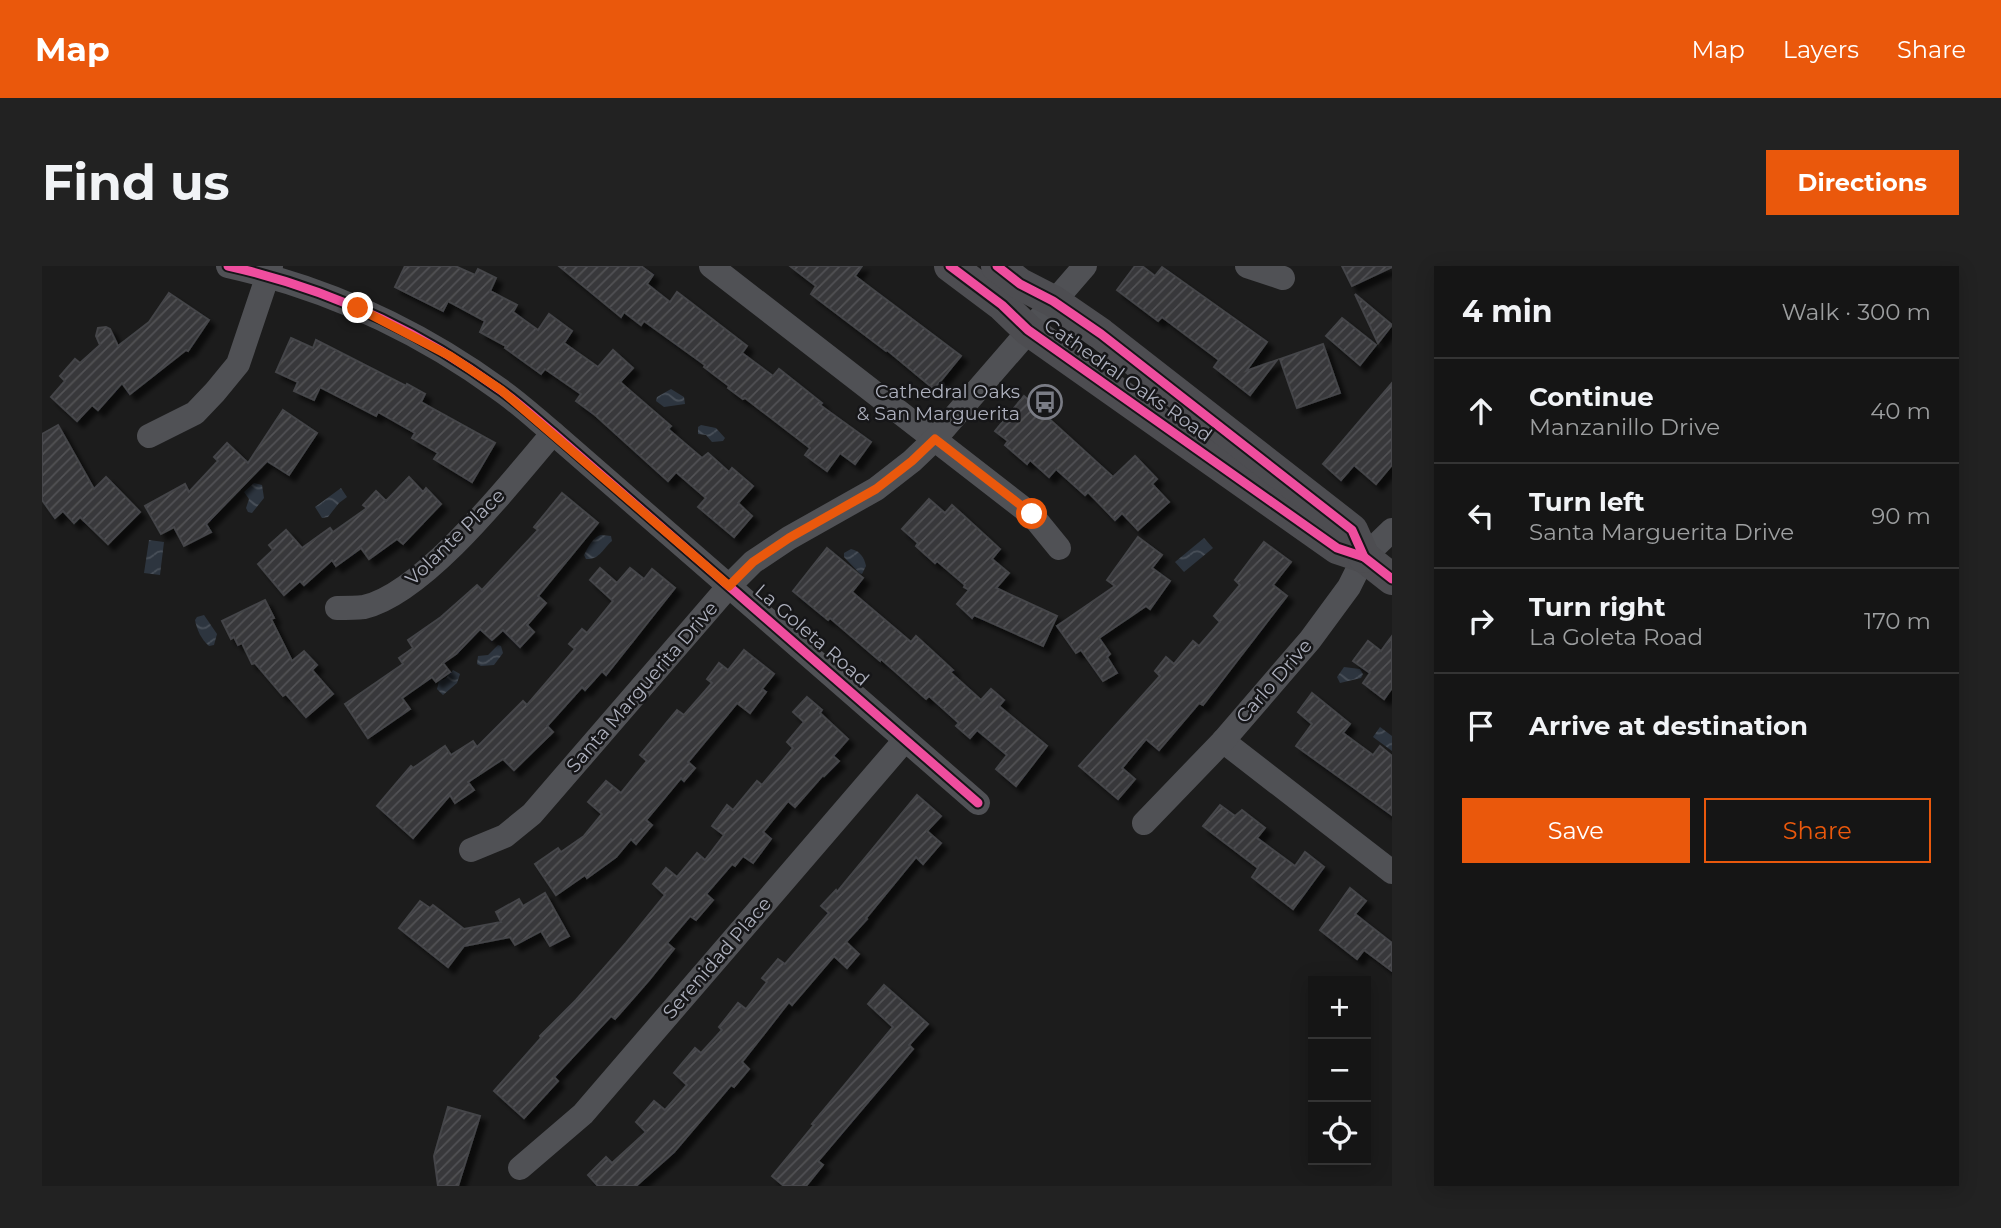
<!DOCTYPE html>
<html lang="en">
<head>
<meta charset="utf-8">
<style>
	:root { --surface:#151515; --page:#222; --text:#f1f3f6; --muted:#9d9fa0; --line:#343434; --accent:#ea580c }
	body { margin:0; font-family:Montserrat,sans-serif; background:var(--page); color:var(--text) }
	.controls { position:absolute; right:21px; bottom:21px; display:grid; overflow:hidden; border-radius:0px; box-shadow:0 4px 18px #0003 }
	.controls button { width:63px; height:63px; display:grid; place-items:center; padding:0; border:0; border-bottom:2px solid var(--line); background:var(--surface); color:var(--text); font:35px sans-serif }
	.stop { position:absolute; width:21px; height:21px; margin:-16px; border:5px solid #ea580c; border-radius:50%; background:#fff }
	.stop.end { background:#ea580c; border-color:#fff; box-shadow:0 2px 7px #0008 }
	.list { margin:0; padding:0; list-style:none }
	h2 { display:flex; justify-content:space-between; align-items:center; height:91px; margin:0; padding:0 28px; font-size:30px }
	h2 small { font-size:23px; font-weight:400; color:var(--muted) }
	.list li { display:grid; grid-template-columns:46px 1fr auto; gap:21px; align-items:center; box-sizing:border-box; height:105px; padding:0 28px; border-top:2px solid var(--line) }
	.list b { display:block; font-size:26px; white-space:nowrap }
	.list p { margin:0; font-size:23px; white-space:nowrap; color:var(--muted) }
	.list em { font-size:23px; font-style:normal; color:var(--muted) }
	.actions { display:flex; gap:14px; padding:21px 28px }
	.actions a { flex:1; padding:16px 0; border:2px solid var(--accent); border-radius:0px; text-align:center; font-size:24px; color:var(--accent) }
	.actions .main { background:var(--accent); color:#fff }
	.icon { flex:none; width:38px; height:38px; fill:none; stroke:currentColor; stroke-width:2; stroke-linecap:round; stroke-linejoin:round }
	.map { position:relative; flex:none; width:1350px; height:920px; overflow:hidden; border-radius:0px }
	header { display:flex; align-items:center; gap:42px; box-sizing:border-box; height:98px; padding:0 35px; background:var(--accent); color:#fff }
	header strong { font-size:33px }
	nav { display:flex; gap:38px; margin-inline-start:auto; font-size:24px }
	.intro { display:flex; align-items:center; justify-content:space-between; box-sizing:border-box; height:168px; padding:0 42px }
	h1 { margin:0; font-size:49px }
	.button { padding:18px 32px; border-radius:0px; background:var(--accent); color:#fff; font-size:24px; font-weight:700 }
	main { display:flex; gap:42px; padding:0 42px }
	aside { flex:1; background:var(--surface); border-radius:0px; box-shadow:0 4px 18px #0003 }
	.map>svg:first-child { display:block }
	.water { fill:url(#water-waves) }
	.building { fill:url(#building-hatch); stroke:#444548; stroke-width:2; filter:url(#shadow) }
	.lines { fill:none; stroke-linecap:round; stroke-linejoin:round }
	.minor { stroke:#505155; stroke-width:24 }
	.major { stroke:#4d4d51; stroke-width:32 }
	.cycleway-casing { stroke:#161618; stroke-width:13 }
	.cycleway { stroke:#ef4d9e; stroke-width:9 }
	.route { stroke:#ea580c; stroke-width:9 }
	.labels { text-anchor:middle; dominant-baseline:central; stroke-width:5; stroke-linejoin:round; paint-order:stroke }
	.street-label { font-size:19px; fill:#adb0bd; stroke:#161618 }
	.poi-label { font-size:19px; fill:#adb0bd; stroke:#161618; text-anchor:end }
</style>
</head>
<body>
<header>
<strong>Map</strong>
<nav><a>Map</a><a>Layers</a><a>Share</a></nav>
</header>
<div class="intro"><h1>Find us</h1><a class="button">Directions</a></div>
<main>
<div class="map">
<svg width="1350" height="920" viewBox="0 0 1350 920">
	<defs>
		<pattern id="water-waves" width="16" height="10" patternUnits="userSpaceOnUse" patternTransform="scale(1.75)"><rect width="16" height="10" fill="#2d353f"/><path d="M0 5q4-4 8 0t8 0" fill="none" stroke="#495059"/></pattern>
		<pattern id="building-hatch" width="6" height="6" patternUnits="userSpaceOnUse" patternTransform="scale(1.75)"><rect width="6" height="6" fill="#38383a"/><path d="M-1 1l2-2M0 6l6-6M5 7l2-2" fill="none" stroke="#525255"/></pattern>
		<filter id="shadow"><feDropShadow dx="6" dy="6" stdDeviation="2" flood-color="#0009"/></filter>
	</defs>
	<rect width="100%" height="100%" fill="#1c1c1c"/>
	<g class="water">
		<path d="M629 123 642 131 643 138 622 141 614 135 615 131Z"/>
		<path d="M659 159 674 162 683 172 681 175 670 176 664 169 656 168V161Z"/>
		<path d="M212 217 220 219 222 232 210 247 206 246 204 242 207 233 202 226Z"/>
		<path d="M299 222 305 231 297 237 286 251 280 252 273 241Z"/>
		<path d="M559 269 569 270 570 275C561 282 558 294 544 293L542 289C546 281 551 271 559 269Z"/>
		<path d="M1162 272 1171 282 1142 306 1133 296Z"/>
		<path d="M107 274 122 276 118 309 102 307Z"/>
		<path d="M809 283C818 285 822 291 824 300L820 308 817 307 802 291V287Z"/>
		<path d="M162 349 175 368 172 379 167 380C159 373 155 364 153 354L155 351Z"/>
		<path d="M456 379 459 380 461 387 452 399 439 400 435 398 436 390 446 389Z"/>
		<path d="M1302 401 1318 403 1321 408 1319 412 1298 417 1295 411Z"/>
		<path d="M411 404 418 408 415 417 401 429 395 423 397 415 403 413Z"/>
		<path d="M1338 461 1350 470V485L1331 471Z"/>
	</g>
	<g class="building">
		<path d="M363 0H413L433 9 436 3 454 12 448 25 475 39 471 46 496 64 507 48 530 65 522 77 556 101 571 84 591 102 578 116 629 160 626 163 660 192 666 187 687 206 690 202 711 220 696 237 710 250 692 271 656 241 664 232 634 206 626 215 553 149 534 135 539 128 503 103 499 108 463 82 464 80 438 66 443 55 406 35 401 45 353 21Z"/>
		<path d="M517 0H599L611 9 605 18 628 36 635 26 705 80 700 87 731 110 737 103 780 137 778 139 829 176 813 198 798 187 785 205 763 189 768 182 703 132 701 133 686 122 687 120 662 101 663 99 602 55 599 59 582 46 579 51Z"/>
		<path d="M748 0H820L813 10 919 90 892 123 845 84 844 85 769 28 774 20Z"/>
		<path d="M1093 0H1100L1113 10 1120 1 1225 76 1204 105 1235 94 1208 129 1172 101 1177 94 1120 51 1116 55 1075 24Z"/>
		<path d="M1300 0H1350V1L1310 20Z"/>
		<path d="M127 27 167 54 146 85 144 84 88 128 80 117 56 144 50 139 35 155 9 131 23 115 18 110 33 93 38 97 58 79 54 70 56 62 64 61 68 63 76 80 107 56Z"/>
		<path d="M1313 28 1350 59 1336 77Z"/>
		<path d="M1300 52 1334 79 1318 99 1284 70Z"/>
		<path d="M249 72 271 82 274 74 364 120 365 118 383 128 379 136 453 177 430 216 392 193 396 187 370 172 373 167 336 146 334 150 278 121 272 134 252 125 256 116 234 106Z"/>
		<path d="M1281 78 1298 127 1255 142 1238 93Z"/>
		<path d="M1350 117V199L1334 218 1312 199 1299 214 1281 198Z"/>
		<path d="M982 130 1071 211 1093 190 1115 213 1110 218 1127 236 1096 264 1080 247 1073 254 1046 226 1043 229 1014 203 1007 211 988 194 985 198 963 179 966 175 953 165Z"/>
		<path d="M241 144 275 167 247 209 225 195 164 258 169 266 142 280 132 261 119 268 103 240 143 218 147 226 176 195 172 191 185 177 206 197Z"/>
		<path d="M16 159 52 223 64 211 98 246 66 278 38 251 32 257 21 245 13 252 0 234V168Z"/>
		<path d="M367 211 381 226 384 222 399 238 361 278 355 273 327 293 319 282 294 300 290 294 262 319 258 315 242 329 216 298 231 284 227 279 244 264 260 282 288 262 291 266 325 242 321 239 334 225 344 235Z"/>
		<path d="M520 227 556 257 496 330 504 337 485 359 492 366 478 381 461 364 450 374 438 363 414 388 401 397 408 406 394 416 390 411 360 432 368 443 326 472 303 438 361 398 357 392 371 382 366 374 399 351 435 319 440 324 496 264 492 261Z"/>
		<path d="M887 233 903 247 910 239 958 283 950 293 967 307 954 322 1015 350 1001 380 932 349 930 352 915 338 927 324 922 321 923 319 895 295 893 297 874 280 876 277 860 263Z"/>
		<path d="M1096 271 1120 289 1110 302 1128 315 1108 343 1104 340 1057 372 1068 388 1065 391 1075 407 1061 415 1039 384 1034 387 1015 360 1073 320 1065 314Z"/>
		<path d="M1222 276 1249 296 1231 319 1245 330 1161 439 1157 437 1117 484 1104 473 1080 502 1093 513 1076 533 1037 500 1118 410 1113 405 1124 391 1132 398 1151 375 1157 380 1178 356 1172 350 1198 319 1193 314Z"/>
		<path d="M785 282 821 312 810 326 869 376 874 370 911 404 908 406 939 434 949 423 962 434 957 440 1005 480 974 520 954 503 965 489 935 464 928 472 914 460 917 457 887 430 884 433 839 393 838 395 788 352 786 354 751 325Z"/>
		<path d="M558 302 575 317 588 302 602 313 610 303 633 322 564 409 560 405 543 424 540 421 505 460 511 466 472 504 461 493 426 516 432 524 413 537 408 529 371 572 335 540 369 500 371 502 403 480 409 489 431 475 435 481 481 435 485 439 533 383 527 378 540 363 545 367 571 335 548 314Z"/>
		<path d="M223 334 232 352 229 353 250 395 262 385 275 399 270 404 291 428 264 451 244 428 241 430 213 397 210 398 200 377 196 379 192 371 189 373 180 355Z"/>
		<path d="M1350 370V422L1342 433 1321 417 1328 407 1311 395 1326 375 1339 385Z"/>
		<path d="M702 384 732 408 720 423 724 426 708 447 695 437 646 496 653 502 642 515 639 512 604 554 610 559 594 578 589 573 574 591 545 612 543 609 514 629 493 598 516 582 519 586 542 570 560 548 546 536 564 515 579 527 605 495 598 489 635 444 642 449 670 417 665 413 677 397 686 404Z"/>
		<path d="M1270 427 1308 458 1301 467 1331 489 1338 480 1350 490V549L1254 480 1270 458 1256 446Z"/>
		<path d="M765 431 780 444 778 447 806 473 791 490 797 495 782 510 781 509 753 541 746 535 721 566 729 573 711 597 701 590 693 600 690 598 664 628 671 634 654 654 648 650 625 677 632 683 607 714 573 753 569 750 512 811 516 815 482 852 452 825 499 772 498 770 534 734 584 677 623 629 611 618 624 602 635 611 655 587 663 594 682 569 670 560 685 539 691 544 715 515 720 519 751 482 745 476 762 456 751 446Z"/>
		<path d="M875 529 899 550 885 565 899 577 881 598 874 591 824 652 825 653 804 676 817 688 805 702 792 690 750 739 747 736 700 796 707 803 692 821 689 819 632 886 594 920H556L546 909 564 891 570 897 604 866 594 856 612 835 623 844 645 819 632 807 653 782 659 787 680 764 677 761 696 737 704 743 725 716 720 712 736 693 743 698 787 647 779 640 794 624 795 626Z"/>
		<path d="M1178 539 1193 550 1200 544 1223 562 1215 572 1253 600 1263 586 1282 601 1251 643 1210 611 1216 602 1161 560Z"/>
		<path d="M1308 622 1324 635 1313 648 1350 677V705L1322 684 1315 693 1278 664Z"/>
		<path d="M503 627 527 670 508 680 499 665 473 679 468 671 422 680 406 701 357 662 378 635 388 642 391 639 422 663 459 656 454 646 477 633 481 640Z"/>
		<path d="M842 719 886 758 867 779 871 783 776 895 781 899 764 920H742L730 910 772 859 770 858 851 761 826 738Z"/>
		<path d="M406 841 438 850 416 920H396L392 890Z"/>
	</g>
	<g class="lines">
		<g class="minor">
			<path d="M186 0C284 22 376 64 457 123 476 136 493 152 511 167L936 537"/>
			<path d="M669 0 990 249 1017 282"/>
			<path d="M1205 0 1241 12"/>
			<path d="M107 170 153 147 173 126 196 98 229 0"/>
			<path d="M295 342C303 342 313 342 322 341 383 327 470 215 511 167"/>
			<path d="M1181 475 1350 606"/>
			<path d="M1102 557 1181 475 1268 374 1307 321 1322 291 1350 264"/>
			<path d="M429 584 463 570 490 548 687 320 711 296 747 272 834 223 870 195 893 173 1043 0"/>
			<path d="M478 902 541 848 863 474"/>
		</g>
		<g class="major">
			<path d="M908 0 960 39 986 64 1295 282 1322 291 1350 313"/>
			<path d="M955 0 978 18 1011 35 1059 68 1310 264 1322 291"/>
		</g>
		<g class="cycleway-casing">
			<g id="cycleway">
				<path d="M186 0C284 22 376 64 457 123 476 136 493 152 511 167L936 537"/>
				<path d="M908 0 960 39 986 64 1295 282 1322 291 1350 313"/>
				<path d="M955 0 978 18 1011 35 1059 68 1310 264 1322 291"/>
			</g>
		</g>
		<use href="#cycleway" class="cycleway"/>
	</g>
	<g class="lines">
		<path class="route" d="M316 42 408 90 459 124 687 320 711 296 747 272 834 223 870 195 893 173 990 248"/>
	</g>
	<defs>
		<g id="bus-ring" transform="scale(1.75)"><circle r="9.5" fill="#161618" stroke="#7a7c85" stroke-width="1.5"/><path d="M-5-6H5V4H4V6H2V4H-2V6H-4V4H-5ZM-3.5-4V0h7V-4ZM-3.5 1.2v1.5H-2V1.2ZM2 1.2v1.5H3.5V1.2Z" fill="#7a7c85"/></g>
	</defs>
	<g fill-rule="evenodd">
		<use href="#bus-ring" x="1003" y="136"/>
	</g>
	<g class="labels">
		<g class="street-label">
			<text transform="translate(1086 114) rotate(35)">Cathedral Oaks Road</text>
			<text transform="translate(413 271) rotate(-44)">Volante Place</text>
			<text transform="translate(770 369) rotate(41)">La Goleta Road</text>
			<text transform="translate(1232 415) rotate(-49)">Carlo Drive</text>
			<text transform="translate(600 421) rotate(-49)">Santa Marguerita Drive</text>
			<text transform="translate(675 692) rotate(-49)">Serenidad Place</text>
		</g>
		<g class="poi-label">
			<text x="978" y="125">Cathedral Oaks<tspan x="978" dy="22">&amp; San Marguerita</tspan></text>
		</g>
	</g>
</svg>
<div class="controls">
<button>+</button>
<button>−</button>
<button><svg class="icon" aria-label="locate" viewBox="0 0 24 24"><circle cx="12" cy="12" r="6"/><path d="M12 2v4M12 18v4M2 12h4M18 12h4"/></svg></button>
</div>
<div class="stop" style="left:990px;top:248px"></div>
<div class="stop end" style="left:316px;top:42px"></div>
</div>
<aside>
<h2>4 min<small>Walk · 300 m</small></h2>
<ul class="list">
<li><svg class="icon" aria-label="ahead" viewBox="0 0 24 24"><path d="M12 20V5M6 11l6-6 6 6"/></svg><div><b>Continue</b><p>Manzanillo Drive</p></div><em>40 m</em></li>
<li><svg class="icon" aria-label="left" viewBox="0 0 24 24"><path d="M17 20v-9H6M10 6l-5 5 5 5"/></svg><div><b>Turn left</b><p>Santa Marguerita Drive</p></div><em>90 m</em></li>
<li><svg class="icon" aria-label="right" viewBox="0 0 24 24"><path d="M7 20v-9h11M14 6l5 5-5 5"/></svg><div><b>Turn right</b><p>La Goleta Road</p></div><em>170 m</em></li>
<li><svg class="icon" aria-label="arrive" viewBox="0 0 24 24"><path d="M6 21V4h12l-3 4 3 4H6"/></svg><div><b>Arrive at destination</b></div></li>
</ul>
<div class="actions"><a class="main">Save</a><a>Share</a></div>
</aside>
</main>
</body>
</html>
